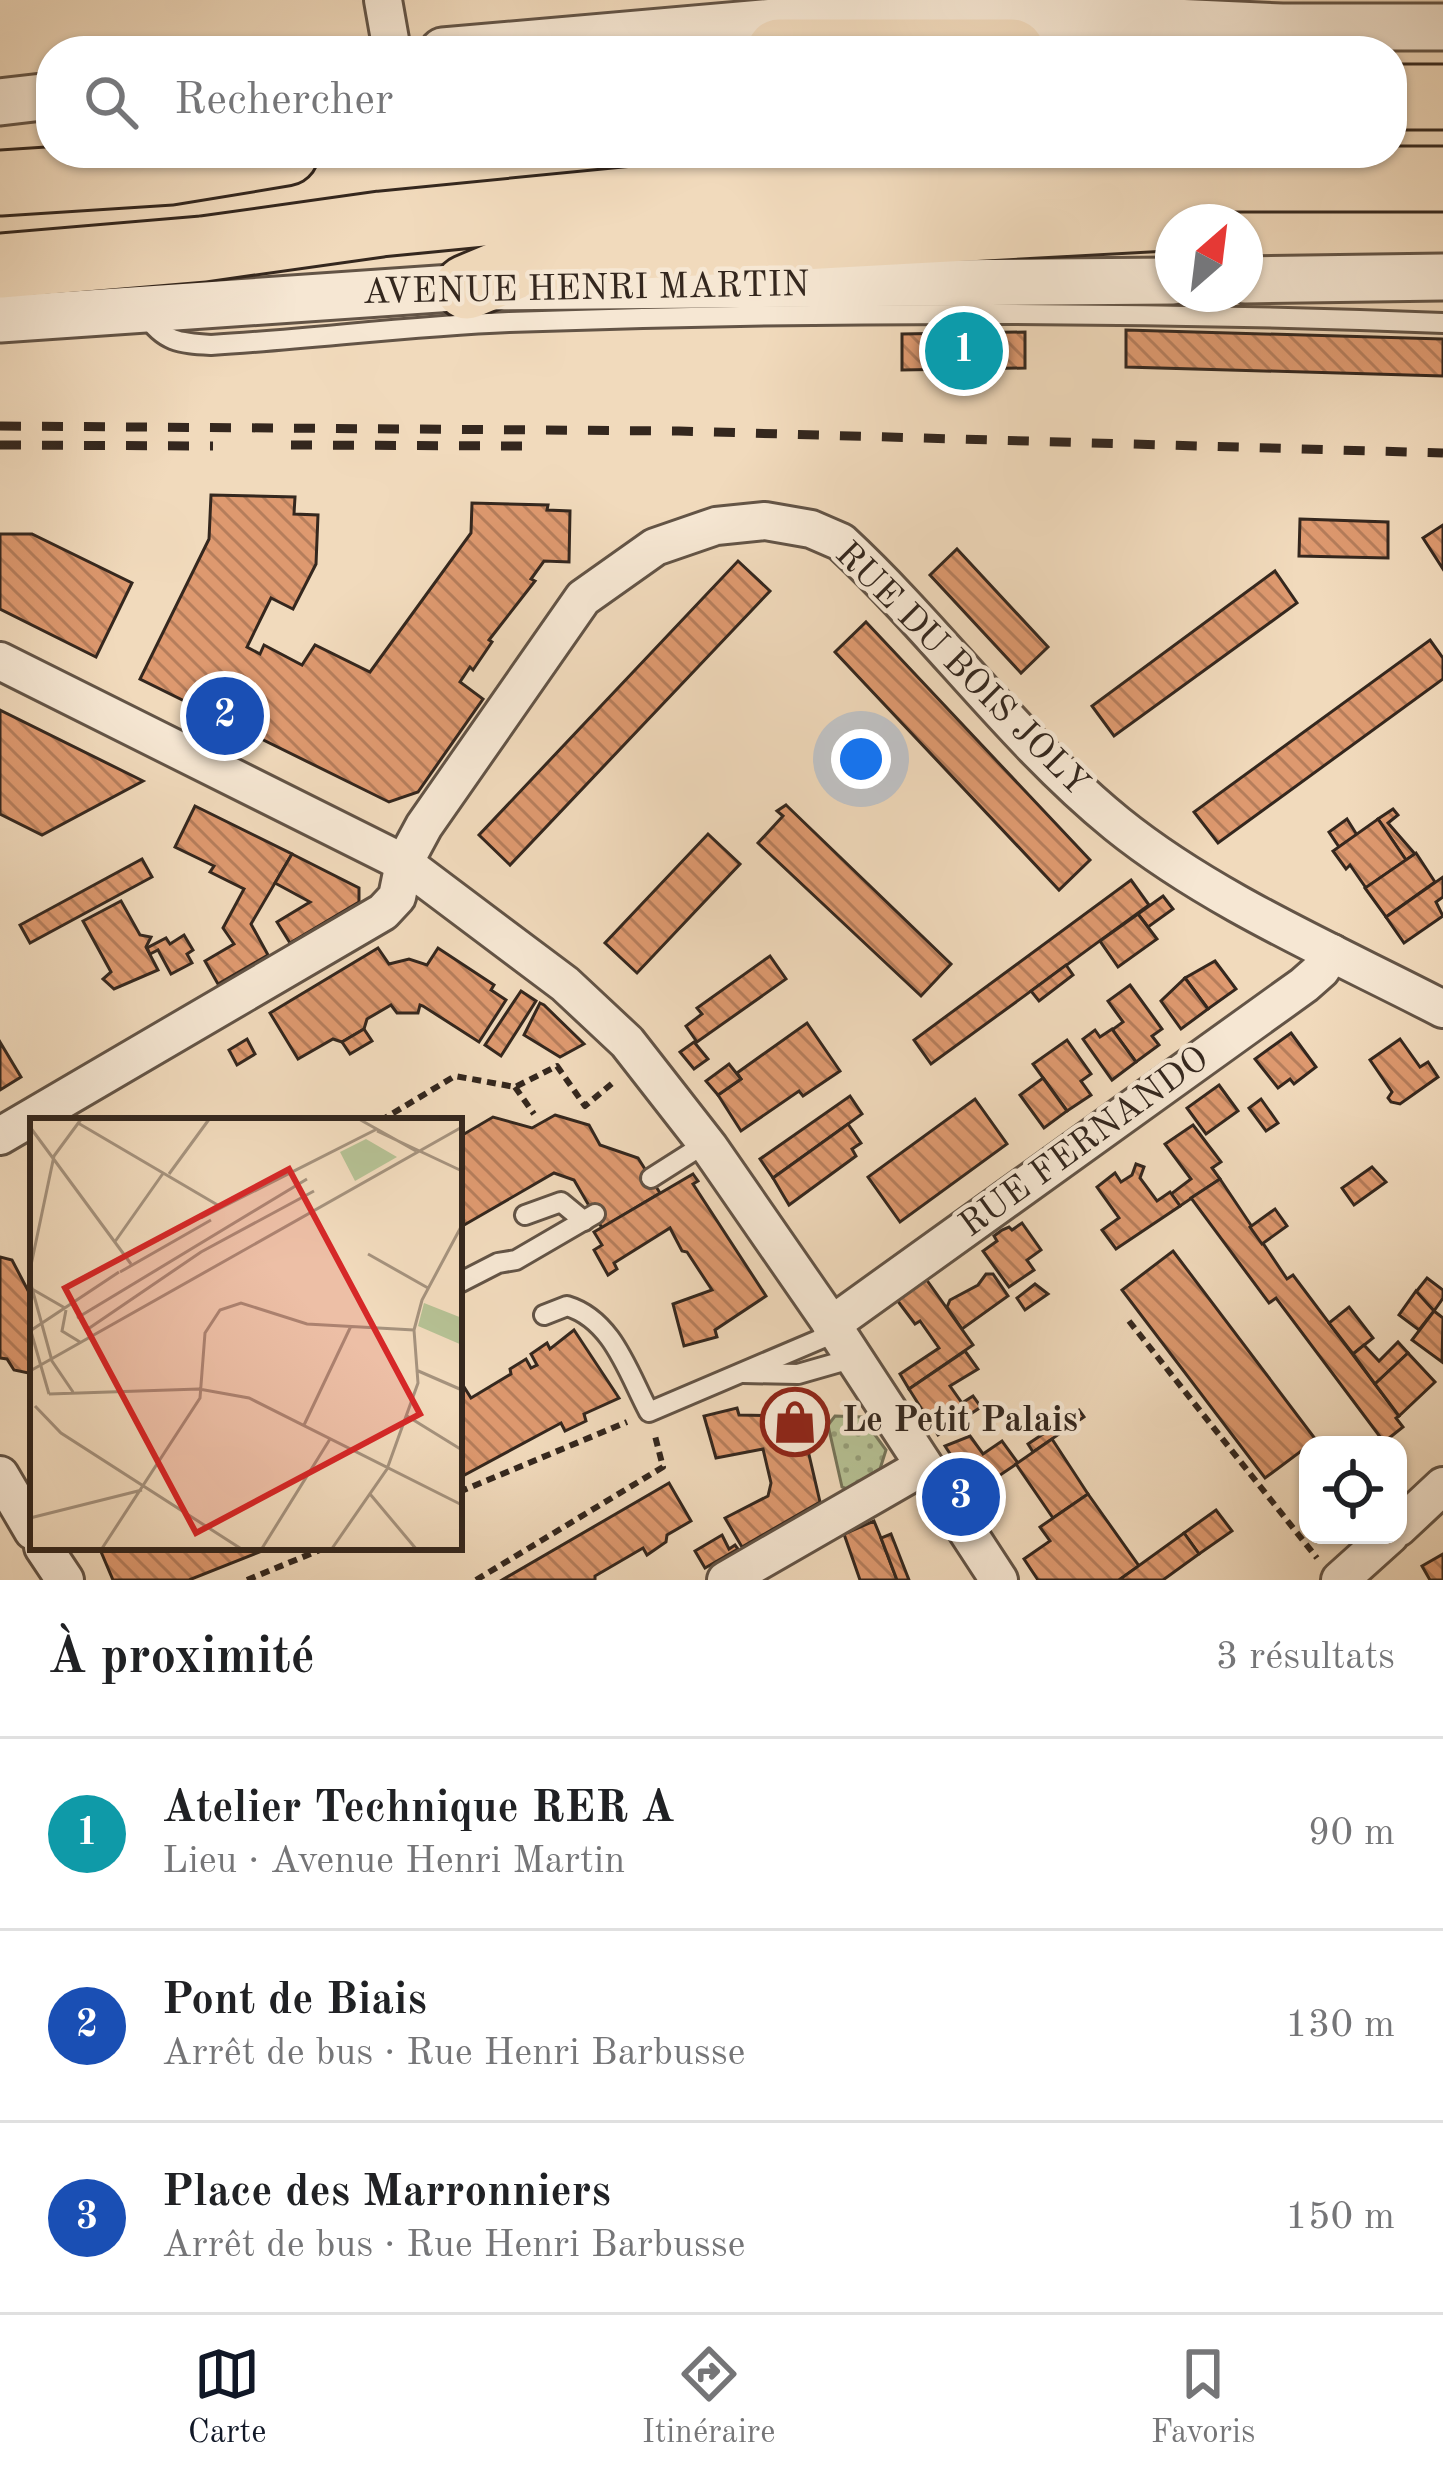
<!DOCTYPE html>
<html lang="fr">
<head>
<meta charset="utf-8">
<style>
	:root { --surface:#fff; --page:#f6f6f6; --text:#202124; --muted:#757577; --line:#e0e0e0; --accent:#111827 }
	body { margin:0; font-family:"Old Standard TT",serif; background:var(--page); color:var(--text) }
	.controls { position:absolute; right:36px; bottom:36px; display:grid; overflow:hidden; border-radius:24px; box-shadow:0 3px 9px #0004 }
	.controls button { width:108px; height:108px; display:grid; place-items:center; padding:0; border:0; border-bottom:3px solid var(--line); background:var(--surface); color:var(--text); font:60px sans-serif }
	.compass { position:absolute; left:1155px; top:204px; width:108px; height:108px; border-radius:50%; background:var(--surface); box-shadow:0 3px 9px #0004; rotate:28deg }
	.you { position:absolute; left:861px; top:759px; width:42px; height:42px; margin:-30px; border:9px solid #fff; border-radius:50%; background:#1a73e8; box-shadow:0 0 0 18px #1a73e833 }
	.badge { display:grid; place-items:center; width:78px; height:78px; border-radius:50%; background:var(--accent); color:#fff; font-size:39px; font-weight:700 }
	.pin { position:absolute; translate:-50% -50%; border:6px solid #fff; box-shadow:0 3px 12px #0006 }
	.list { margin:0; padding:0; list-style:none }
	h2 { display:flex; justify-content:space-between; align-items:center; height:156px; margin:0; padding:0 48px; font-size:51px }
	h2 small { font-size:39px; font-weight:400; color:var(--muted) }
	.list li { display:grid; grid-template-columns:78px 1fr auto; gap:36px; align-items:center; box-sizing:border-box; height:192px; padding:0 48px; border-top:3px solid var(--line) }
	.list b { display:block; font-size:45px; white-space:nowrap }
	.list p { margin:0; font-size:39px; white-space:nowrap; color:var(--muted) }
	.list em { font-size:39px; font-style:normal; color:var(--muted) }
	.icon { flex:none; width:66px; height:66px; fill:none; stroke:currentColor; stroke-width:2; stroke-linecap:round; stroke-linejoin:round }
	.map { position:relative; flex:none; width:1443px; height:1580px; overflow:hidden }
	.search { position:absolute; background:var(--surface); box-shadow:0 3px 9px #0004; left:36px; right:36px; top:36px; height:132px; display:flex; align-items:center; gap:30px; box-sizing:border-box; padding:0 42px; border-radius:48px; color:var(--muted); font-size:45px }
	.sheet { height:732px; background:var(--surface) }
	nav { display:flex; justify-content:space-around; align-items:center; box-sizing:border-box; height:168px; border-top:3px solid var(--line); background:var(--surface); font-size:33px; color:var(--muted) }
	nav a { display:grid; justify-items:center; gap:6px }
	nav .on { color:var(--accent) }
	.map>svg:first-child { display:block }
	.green { fill:url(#green-dots); stroke:#757459; stroke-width:3 }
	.building { fill:url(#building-back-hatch); stroke:#34271e; stroke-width:3 }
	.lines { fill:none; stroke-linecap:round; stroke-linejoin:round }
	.service-casing { stroke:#635446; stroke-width:24 }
	.minor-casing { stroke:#635446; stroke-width:42 }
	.tertiary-casing { stroke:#635446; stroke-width:51 }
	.motorway-casing { stroke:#34271e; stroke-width:69 }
	.path { stroke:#34271e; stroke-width:6; stroke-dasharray:9 6; stroke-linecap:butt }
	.service { stroke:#f6e7d3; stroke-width:18 }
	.minor { stroke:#f6e7d3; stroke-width:36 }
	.tertiary { stroke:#f6e7d3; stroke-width:45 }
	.motorway { stroke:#f1dabc; stroke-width:63 }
	.rail { stroke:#34271e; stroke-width:9; stroke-dasharray:21 21; stroke-linecap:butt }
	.labels { text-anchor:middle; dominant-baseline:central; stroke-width:9; stroke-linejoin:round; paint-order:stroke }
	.street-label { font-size:36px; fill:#34271e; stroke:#f6e7d3 }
	.poi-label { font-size:36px; font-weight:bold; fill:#34271e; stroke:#f6e7d3; text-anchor:start }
	.inset-road { fill:none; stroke:#a5927d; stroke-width:3 }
	.view { fill:#d62828; fill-opacity:0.15; stroke:#d62828; stroke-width:6 }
	.inset-edge { fill:none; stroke:#34271e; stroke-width:6 }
</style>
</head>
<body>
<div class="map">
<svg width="1443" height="1580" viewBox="0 0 1443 1580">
	<defs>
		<pattern id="green-dots" width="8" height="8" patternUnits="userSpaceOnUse" patternTransform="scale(3)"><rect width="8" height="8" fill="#b6c194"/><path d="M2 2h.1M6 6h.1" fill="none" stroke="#959d78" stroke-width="1.8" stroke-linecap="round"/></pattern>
		<pattern id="building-back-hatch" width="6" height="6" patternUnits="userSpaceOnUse" patternTransform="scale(3)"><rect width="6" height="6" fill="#de996f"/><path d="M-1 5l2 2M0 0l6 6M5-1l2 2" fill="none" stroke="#b57d5b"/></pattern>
	</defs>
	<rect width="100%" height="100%" fill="#f1dabc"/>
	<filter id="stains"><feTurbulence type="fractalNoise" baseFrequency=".00167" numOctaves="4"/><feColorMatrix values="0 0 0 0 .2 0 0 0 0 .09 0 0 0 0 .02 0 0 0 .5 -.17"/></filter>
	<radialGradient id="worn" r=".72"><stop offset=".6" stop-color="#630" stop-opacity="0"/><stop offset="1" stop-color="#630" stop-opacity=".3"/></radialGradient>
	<path class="green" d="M835 1416 862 1417 886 1450 880 1469 847 1489 842 1487 828 1425Z"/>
	<g class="building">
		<path d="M1126 330 1443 339V376L1126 367Z"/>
		<path d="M1025 332V368L902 370V334Z"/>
		<path d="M211 495 295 497 294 514 318 515 316 564 293 609 271 598 247 647 260 654 264 645 302 665 315 645 370 672 471 533 472 503 548 505 547 510 570 511 569 562 544 561 531 579 535 581 489 640 492 642 473 670 470 667 460 682 483 699 418 792 389 802 140 679 209 539Z"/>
		<path d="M1300 519 1388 522V558L1299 556Z"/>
		<path d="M1443 525V569L1423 538Z"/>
		<path d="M0 534H32L132 583 96 657 0 609Z"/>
		<path d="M957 549 1048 647 1021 673 930 575Z"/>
		<path d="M738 561 770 591 510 865 479 835Z"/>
		<path d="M1275 571 1297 603 1114 736 1092 706Z"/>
		<path d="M866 622 1090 860 1059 890 835 652Z"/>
		<path d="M1430 640 1443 658V679L1218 843 1194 812Z"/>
		<path d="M0 710 143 781 42 835 0 814Z"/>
		<path d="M786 805 951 964 921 996 758 843 783 816 777 811Z"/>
		<path d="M195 806 292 854 251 924 268 955 218 984 205 961 234 944 223 928 244 889 210 872 214 866 175 847Z"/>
		<path d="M1393 809 1398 815 1388 823 1415 854 1406 860 1378 819Z"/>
		<path d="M1347 819 1357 835 1339 847 1329 832Z"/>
		<path d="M1378 819 1406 860 1366 888 1350 865 1346 869 1333 851Z"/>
		<path d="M708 834 740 864 637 973 605 943Z"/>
		<path d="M1416 853 1435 882 1386 917 1365 888Z"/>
		<path d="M292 854 359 888V902L290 943 277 922 310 902 275 883Z"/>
		<path d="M142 859 152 877 30 943 20 925Z"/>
		<path d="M1443 877V897L1436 902 1443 916 1404 943 1386 917Z"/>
		<path d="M1131 880 1149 905 931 1064 914 1040Z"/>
		<path d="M1163 896 1173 909 1148 927 1138 914Z"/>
		<path d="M121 901 140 935 151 937 146 947 158 970 114 989 103 979 111 972 83 921Z"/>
		<path d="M1138 914 1157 939 1118 967 1100 941Z"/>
		<path d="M184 935 193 950 187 954 192 963 171 974 158 950 150 954 147 948 166 938 170 944Z"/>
		<path d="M378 948 389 964 409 959 427 965 438 948 494 985 491 990 506 1000 479 1042 423 1006 420 1005 418 1013H397L391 1005 367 1019 364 1029 342 1042 333 1039 298 1059 270 1013Z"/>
		<path d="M770 956 786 979 697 1042 686 1026 702 1014 697 1008Z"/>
		<path d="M1215 961 1236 989 1208 1009 1185 978Z"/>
		<path d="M1066 965 1073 975 1039 1001 1031 991Z"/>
		<path d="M1185 978 1208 1009 1181 1029 1161 1001Z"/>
		<path d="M1130 985 1162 1029 1152 1036 1159 1045 1136 1062 1112 1030 1123 1022 1108 1001Z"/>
		<path d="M521 991 536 1001 501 1056 485 1045Z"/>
		<path d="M540 1003 544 1005 584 1044 560 1057 524 1035Z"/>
		<path d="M807 1023 840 1071 803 1096 799 1091 741 1131 718 1095 741 1079 737 1073Z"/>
		<path d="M364 1029 372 1041 350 1054 342 1042Z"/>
		<path d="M1112 1029 1136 1062 1112 1080 1083 1039 1095 1030 1100 1037Z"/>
		<path d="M1291 1033 1316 1067 1294 1084 1290 1079 1278 1088 1255 1059Z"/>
		<path d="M247 1039 255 1054 237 1065 229 1050Z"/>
		<path d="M1400 1039 1420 1067 1428 1062 1438 1077 1400 1104 1391 1102 1388 1098 1392 1092 1370 1060Z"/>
		<path d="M1067 1040 1091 1074 1081 1081 1091 1095 1067 1111 1033 1064Z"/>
		<path d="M0 1042 21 1077 0 1090Z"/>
		<path d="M694 1042 708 1059 694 1069 680 1052Z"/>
		<path d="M729 1064 741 1079 718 1095 706 1081Z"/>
		<path d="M1043 1078 1067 1111 1044 1128 1020 1095Z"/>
		<path d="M1219 1085 1238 1111 1206 1134 1187 1108Z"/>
		<path d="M850 1096 862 1114 773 1178 760 1159Z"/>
		<path d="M975 1099 1007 1144 900 1222 868 1177Z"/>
		<path d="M1261 1099 1278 1123 1266 1131 1249 1108Z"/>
		<path d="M555 1115 589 1125 600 1145 638 1158 660 1193 602 1228 574 1180 554 1173 459 1228V1137L493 1117 532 1128Z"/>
		<path d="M848 1124 861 1143 852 1149 856 1156 789 1205 773 1178Z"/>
		<path d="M1193 1125 1221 1162 1212 1168 1220 1179 1180 1206 1171 1194 1191 1179 1165 1144Z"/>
		<path d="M1136 1164 1144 1167 1140 1178 1157 1201 1170 1192 1180 1206 1116 1249 1102 1230 1119 1218 1097 1187 1115 1173 1121 1182 1132 1175Z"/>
		<path d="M1372 1167 1386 1182 1354 1205 1342 1188Z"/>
		<path d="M693 1174 698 1181 693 1184 766 1296 715 1330 717 1337 684 1346 673 1304 712 1290 687 1252 682 1251 670 1228 614 1263 617 1269 608 1275 594 1250 602 1245 594 1232Z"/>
		<path d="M1220 1179 1287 1279 1293 1275 1399 1416 1396 1418 1403 1427 1384 1442 1276 1298 1269 1303 1191 1198Z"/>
		<path d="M1275 1209 1287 1226 1262 1244 1250 1227Z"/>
		<path d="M1022 1223 1041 1250 1027 1260 1034 1270 1009 1287 983 1251 997 1241 994 1236 1002 1230 1009 1227 1012 1230Z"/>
		<path d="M1173 1251 1316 1440 1265 1478 1122 1290Z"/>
		<path d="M0 1257 12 1260 33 1300V1374L14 1370 7 1359 0 1358Z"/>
		<path d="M986 1274H993L1008 1296 962 1329 947 1307 950 1300 978 1285Z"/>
		<path d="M1427 1278 1443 1290V1298L1434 1311 1416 1292Z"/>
		<path d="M926 1279 973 1345 909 1389 900 1374 939 1348 920 1321 915 1324 897 1300Z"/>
		<path d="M1035 1284 1048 1294 1025 1310 1017 1298Z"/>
		<path d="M1416 1291 1434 1311 1419 1330 1399 1315Z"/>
		<path d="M1349 1307 1373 1338 1353 1354 1329 1323Z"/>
		<path d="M1434 1311 1443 1318 1442 1362 1412 1340Z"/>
		<path d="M574 1330 619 1398 584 1414 586 1421 565 1431 561 1423 459 1478V1379L471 1398 511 1374 510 1369 526 1359 531 1368 537 1365 531 1354 547 1343 550 1349Z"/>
		<path d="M1398 1342 1408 1353 1375 1384 1353 1354 1364 1345 1379 1361Z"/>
		<path d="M965 1351 978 1369 950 1386 962 1403 973 1396 981 1407 938 1435 909 1389Z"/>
		<path d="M1408 1353 1435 1382 1399 1416 1375 1384Z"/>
		<path d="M737 1408 739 1415 800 1416 820 1502 742 1547 725 1518 768 1496 771 1483 763 1449 716 1458 704 1416Z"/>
		<path d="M1079 1410 1084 1417 1033 1452 1028 1444Z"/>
		<path d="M970 1436 983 1454 1002 1441 1018 1463 975 1492 945 1446Z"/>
		<path d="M1052 1439 1088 1494 1053 1518 1016 1464Z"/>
		<path d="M669 1483 691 1521 667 1535 666 1542 647 1555 643 1548 595 1576V1580H502Z"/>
		<path d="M1088 1494 1139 1566 1119 1580H1038L1024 1559 1050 1541 1040 1527Z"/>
		<path d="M1216 1510 1232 1531 1199 1554 1184 1533Z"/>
		<path d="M874 1521 881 1538 897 1580H860L844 1534Z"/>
		<path d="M1184 1533 1199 1554 1163 1580H1119Z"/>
		<path d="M891 1534 909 1580H897L881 1538Z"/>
		<path d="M722 1535 729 1549 735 1545 738 1549 705 1568 695 1551Z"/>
		<path d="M99 1547H272L189 1580H113Z"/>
		<path d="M1443 1554V1580H1430L1422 1566Z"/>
	</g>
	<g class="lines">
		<g class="service-casing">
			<g id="service">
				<path d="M145 314C163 342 179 343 211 345 311 339 410 326 509 322 821 311 1132 311 1443 323"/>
				<path d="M651 1178 706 1143"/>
				<path d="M525 1215 561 1202 584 1221"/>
				<path d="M459 1283 498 1263 516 1260 595 1214"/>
				<path d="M544 1315 567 1306C613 1320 628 1373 649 1412L837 1332"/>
				<path d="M743 1373 798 1374 854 1358"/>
			</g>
		</g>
		<g class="minor-casing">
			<g id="minor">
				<path d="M383 0 392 51"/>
				<path d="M0 661 404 863 565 984 627 1042 709 1147 837 1332 999 1580"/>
				<path d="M0 1136 383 912 397 897 404 863 424 826 583 598 655 547 716 526 765 521 811 529 841 542C937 631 1015 741 1117 824 1211 900 1335 953 1443 1009"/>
				<path d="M831 1325 1304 985 1321 970 1332 953"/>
				<path d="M0 1475 33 1531"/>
				<path d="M1398 1528 1443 1486"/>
				<path d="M43 1547 65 1580"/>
				<path d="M726 1580 924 1466"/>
				<path d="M1340 1580 1390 1535"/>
			</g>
		</g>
		<g class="tertiary-casing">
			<g id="tertiary">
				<path d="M443 51 912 10 1282 27H1443"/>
				<path d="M0 102 51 96"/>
				<path d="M1245 280 1443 277"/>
				<path d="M0 319 467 287 1173 281"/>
			</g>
		</g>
		<g class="motorway-casing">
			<g id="motorway">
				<path d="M779 51H1012"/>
				<path d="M1392 97H1443"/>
				<path d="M0 183 171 172 286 153"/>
				<path d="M0 266 203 249 381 224 778 185 1028 179H1443"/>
				<path d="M467 287 522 264 623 248 1166 218"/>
			</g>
		</g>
		<g class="path">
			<path d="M515 1087 534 1114"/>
			<path d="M380 1121 455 1076 515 1087 557 1066 585 1106 615 1081"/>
			<path d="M1129 1321 1317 1558"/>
			<path d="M459 1492 627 1422"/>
			<path d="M247 1580 327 1547"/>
			<path d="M476 1580 663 1467 654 1432"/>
		</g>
		<use href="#service" class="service"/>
		<use href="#minor" class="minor"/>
		<use href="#tertiary" class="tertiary"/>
		<use href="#motorway" class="motorway"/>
		<g class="rail">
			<path d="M0 426 679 431 1443 453"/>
			<path d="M0 445 213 446"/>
			<path d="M291 445 525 446"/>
		</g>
	</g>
	<defs>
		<g id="shop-ring" transform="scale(3.45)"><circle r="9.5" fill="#f6e7d3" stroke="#8f2418" stroke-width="1.5"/><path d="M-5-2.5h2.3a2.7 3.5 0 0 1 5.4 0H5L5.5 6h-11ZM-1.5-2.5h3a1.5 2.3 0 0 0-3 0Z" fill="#8f2418"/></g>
	</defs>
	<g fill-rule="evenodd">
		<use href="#shop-ring" x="795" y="1422"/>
	</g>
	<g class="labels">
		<g class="street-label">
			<text transform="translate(586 290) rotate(-1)">AVENUE HENRI MARTIN</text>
			<text transform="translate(961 670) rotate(45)">RUE DU BOIS JOLY</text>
			<text transform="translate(1085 1143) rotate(-36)">RUE FERNANDO</text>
		</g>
		<g class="poi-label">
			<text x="842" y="1422">Le Petit Palais</text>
		</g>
	</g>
	<g transform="translate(30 1118)">
		<rect width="432" height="432" fill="#f1dabc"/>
		<path d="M336 21 367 39 325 63 310 34ZM394 185 432 200V227L388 208Z" fill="#b6c194"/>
		<path class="inset-road" d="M327 0 386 33M48 5 191 89M0 9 101 146M347 13 432 53M139 56 180 0M171 100 347 11M84 125 134 54M338 136 398 170M0 152 24 38 52 0M90 154 181 102M0 163 22 243 43 274M2 171 35 190M36 192 32 213 50 224M47 200 277 61M0 210 19 276M0 213 89 154M55 213 171 134 284 73M386 252 432 272M0 253 432 9M19 276 169 271 219 280 432 387M5 288 31 315 213 432M377 298 432 332M274 307 321 208M340 376 387 432M0 400 112 372M71 432 170 280 175 215 190 192 211 185 277 206 384 212M231 432 300 321M301 432 357 351 388 265 384 212 392 182 432 107"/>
		<path class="view" d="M259 51 390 296 166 415 35 170Z"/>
		<rect width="432" height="432" class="inset-edge"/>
	</g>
	<rect width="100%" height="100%" filter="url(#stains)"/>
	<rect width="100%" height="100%" fill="url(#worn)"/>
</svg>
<div class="controls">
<button><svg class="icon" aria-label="locate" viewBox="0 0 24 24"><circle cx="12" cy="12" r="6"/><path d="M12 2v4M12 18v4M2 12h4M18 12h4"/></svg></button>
</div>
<svg class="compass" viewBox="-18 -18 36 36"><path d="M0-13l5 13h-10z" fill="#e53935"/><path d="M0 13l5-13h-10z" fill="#757577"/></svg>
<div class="you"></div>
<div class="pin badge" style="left:964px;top:351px;background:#0f9aa8">1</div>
<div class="pin badge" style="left:225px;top:716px;background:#1a4fb4">2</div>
<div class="pin badge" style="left:961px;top:1497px;background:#1a4fb4">3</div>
<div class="search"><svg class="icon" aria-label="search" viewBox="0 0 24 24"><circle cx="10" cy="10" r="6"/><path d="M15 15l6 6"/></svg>Rechercher</div>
</div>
<section class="sheet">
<h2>À proximité<small>3 résultats</small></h2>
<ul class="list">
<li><span class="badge" style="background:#0f9aa8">1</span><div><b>Atelier Technique RER A</b><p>Lieu · Avenue Henri Martin</p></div><em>90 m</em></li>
<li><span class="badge" style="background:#1a4fb4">2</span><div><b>Pont de Biais</b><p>Arrêt de bus · Rue Henri Barbusse</p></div><em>130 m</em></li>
<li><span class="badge" style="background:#1a4fb4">3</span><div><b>Place des Marronniers</b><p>Arrêt de bus · Rue Henri Barbusse</p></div><em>150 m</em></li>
</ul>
</section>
<nav>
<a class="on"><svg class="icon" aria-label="map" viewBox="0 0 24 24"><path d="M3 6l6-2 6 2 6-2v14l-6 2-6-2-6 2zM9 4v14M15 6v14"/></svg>Carte</a>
<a><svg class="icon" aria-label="directions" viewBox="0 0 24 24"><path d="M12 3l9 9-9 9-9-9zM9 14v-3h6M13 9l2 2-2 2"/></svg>Itinéraire</a>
<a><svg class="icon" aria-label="saved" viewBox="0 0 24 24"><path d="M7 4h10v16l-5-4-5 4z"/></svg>Favoris</a>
</nav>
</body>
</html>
